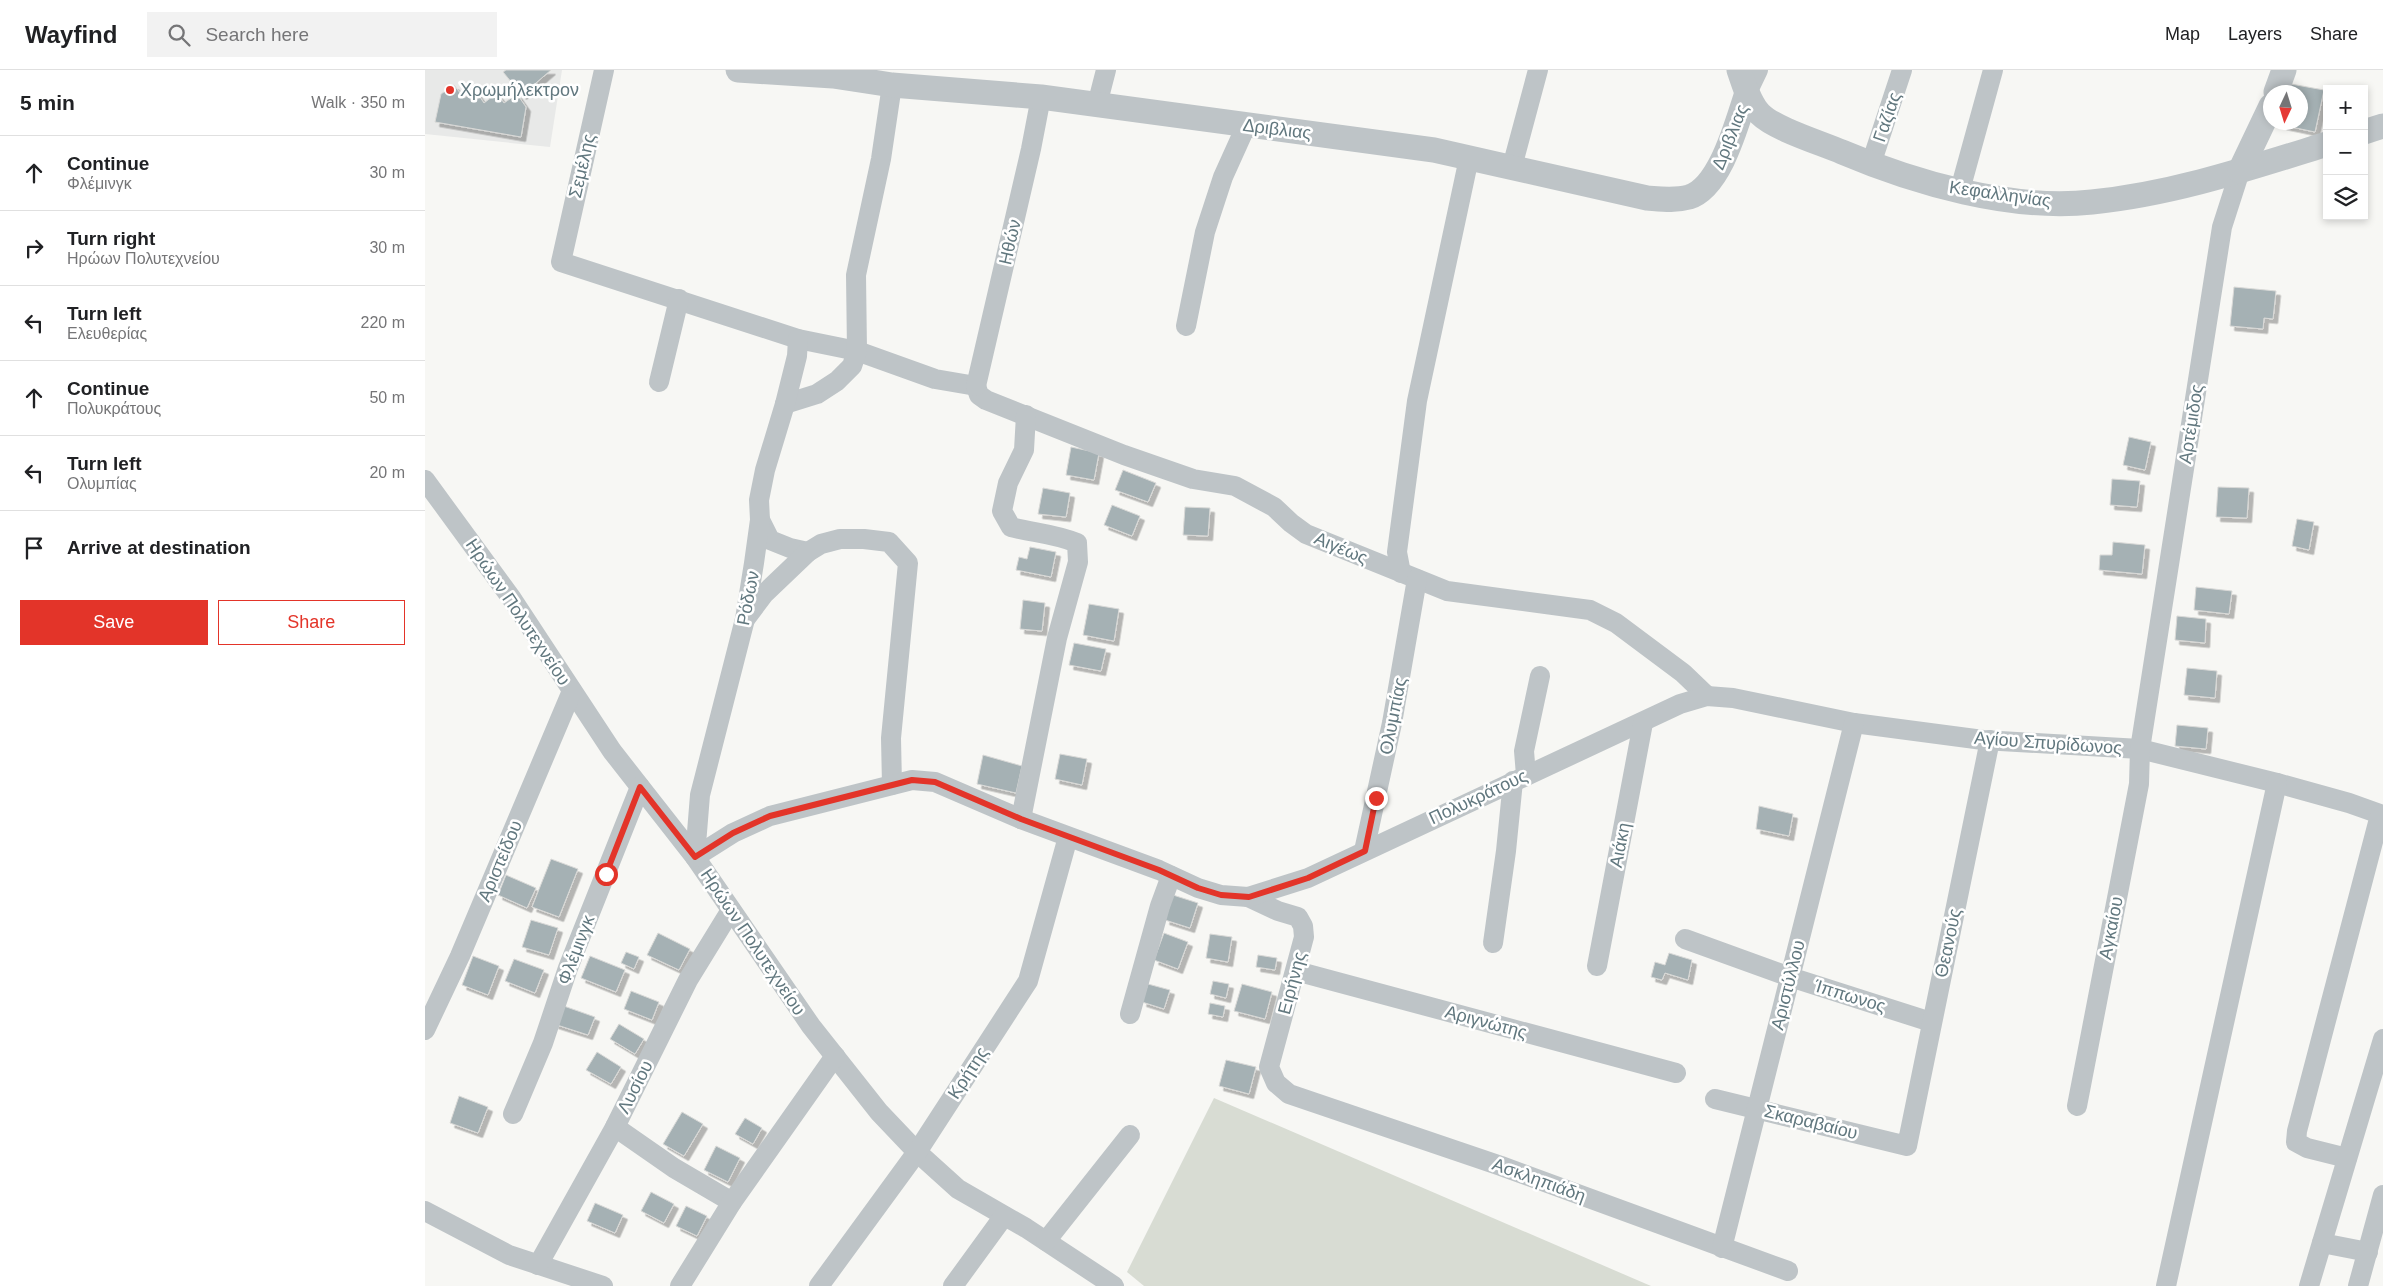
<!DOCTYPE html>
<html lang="en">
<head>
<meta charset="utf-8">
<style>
	:root { --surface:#fff; --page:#f2f2f2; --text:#202124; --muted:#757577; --line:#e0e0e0; --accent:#e33429 }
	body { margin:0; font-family:Helvetica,sans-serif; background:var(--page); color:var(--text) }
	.controls { position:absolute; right:15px; top:15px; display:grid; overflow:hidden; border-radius:0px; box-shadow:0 2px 8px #0003 }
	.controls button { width:45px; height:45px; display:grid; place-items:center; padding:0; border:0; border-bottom:1px solid var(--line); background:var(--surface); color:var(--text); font:25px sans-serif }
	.compass { position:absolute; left:1838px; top:15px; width:45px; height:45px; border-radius:50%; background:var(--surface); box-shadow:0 2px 8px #0003; rotate:184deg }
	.stop { position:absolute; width:15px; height:15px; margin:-11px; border:4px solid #e33429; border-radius:50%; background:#fff }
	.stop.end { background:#e33429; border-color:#fff; box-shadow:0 1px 5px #0008 }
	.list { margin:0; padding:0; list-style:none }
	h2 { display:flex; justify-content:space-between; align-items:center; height:65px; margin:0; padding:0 20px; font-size:21px }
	h2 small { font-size:16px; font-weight:400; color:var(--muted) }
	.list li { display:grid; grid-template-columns:32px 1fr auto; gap:15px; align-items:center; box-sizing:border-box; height:75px; padding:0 20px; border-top:1px solid var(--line) }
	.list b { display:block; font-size:19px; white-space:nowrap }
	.list p { margin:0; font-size:16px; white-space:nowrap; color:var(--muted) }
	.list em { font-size:16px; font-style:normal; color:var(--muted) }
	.actions { display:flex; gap:10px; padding:15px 20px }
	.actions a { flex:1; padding:11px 0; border:1px solid var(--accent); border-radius:0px; text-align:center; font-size:18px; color:var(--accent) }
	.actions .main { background:var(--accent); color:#fff }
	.icon { flex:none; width:28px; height:28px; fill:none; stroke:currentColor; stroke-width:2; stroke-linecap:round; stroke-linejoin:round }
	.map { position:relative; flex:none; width:1958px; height:1216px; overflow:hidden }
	header { display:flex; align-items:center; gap:30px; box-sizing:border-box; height:70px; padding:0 25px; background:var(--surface); border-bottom:1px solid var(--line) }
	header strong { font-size:24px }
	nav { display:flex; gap:28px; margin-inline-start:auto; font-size:18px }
	.search { width:350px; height:45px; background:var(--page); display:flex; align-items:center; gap:12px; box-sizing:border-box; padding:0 18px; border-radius:0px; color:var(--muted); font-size:19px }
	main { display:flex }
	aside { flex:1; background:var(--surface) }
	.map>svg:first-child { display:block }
	.built { fill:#e8e9e8 }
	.green { fill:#d8dcd3 }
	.building { fill:#a5b1b4; stroke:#d9d9d7; filter:url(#shadow) }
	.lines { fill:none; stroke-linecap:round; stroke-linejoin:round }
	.minor { stroke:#bec4c7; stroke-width:20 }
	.tertiary { stroke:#bec4c7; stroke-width:25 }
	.route { stroke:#e33429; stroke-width:6 }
	.poi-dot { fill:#e33429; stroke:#fff; stroke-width:2 }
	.labels { text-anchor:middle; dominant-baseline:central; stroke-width:5; stroke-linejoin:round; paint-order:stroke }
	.poi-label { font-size:18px; fill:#62787f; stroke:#fff; text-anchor:start }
	.street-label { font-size:18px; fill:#62787f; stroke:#fff }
</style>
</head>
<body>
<header>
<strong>Wayfind</strong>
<div class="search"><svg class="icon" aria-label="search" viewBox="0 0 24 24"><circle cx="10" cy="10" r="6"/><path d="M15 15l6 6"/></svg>Search here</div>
<nav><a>Map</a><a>Layers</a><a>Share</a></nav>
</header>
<main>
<aside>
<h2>5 min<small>Walk · 350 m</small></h2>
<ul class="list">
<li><svg class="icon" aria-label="ahead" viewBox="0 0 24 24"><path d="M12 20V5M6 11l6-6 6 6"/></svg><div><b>Continue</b><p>Φλέμινγκ</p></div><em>30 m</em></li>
<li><svg class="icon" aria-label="right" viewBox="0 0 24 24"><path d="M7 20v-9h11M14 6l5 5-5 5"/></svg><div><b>Turn right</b><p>Ηρώων Πολυτεχνείου</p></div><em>30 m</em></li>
<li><svg class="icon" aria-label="left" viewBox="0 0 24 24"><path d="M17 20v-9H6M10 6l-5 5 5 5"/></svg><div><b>Turn left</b><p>Ελευθερίας</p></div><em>220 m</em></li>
<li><svg class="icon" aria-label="ahead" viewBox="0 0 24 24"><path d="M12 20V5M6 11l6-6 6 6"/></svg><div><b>Continue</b><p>Πολυκράτους</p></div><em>50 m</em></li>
<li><svg class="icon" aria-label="left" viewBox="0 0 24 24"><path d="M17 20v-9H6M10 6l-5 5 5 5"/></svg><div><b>Turn left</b><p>Ολυμπίας</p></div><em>20 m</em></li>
<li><svg class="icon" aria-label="arrive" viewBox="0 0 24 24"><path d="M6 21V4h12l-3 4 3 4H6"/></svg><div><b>Arrive at destination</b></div></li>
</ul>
<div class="actions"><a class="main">Save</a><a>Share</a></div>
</aside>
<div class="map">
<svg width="1958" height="1216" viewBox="0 0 1958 1216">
	<defs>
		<filter id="shadow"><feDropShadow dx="4.5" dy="4.5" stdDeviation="0" flood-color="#0004"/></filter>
	</defs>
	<rect width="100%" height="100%" fill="#f7f7f4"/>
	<path class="built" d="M0 0H137L125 77 0 64Z"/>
	<path class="green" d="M789 1028 1226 1216H719L702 1202Z"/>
	<g class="building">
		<path d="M81 0H126L97 25 78 2Z"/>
		<path d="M1866 14 1899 20 1890 62 1857 55 1858 52H1876V22H1864Z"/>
		<path d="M29 15 39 28 50 20 59 33 72 23 79 33 92 24 101 37 96 67 10 52 16 24Z"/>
		<path d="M1809 217 1851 221 1848 249 1839 248 1838 259 1805 256Z"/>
		<path d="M1704 367 1726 372 1720 400 1698 395Z"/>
		<path d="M646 377 674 383 669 410 641 405Z"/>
		<path d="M698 400 731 413 723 432 690 420Z"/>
		<path d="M1687 409 1715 411 1712 437 1685 435Z"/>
		<path d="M1793 417 1824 418 1822 448 1791 447Z"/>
		<path d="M618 418 645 423 641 447 613 444Z"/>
		<path d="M687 435 715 446 707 466 679 455Z"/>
		<path d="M760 437 785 438 783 466 758 465Z"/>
		<path d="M1872 449 1889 452 1884 480 1867 476Z"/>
		<path d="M1688 472 1720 475 1717 504 1674 500 1675 485H1687Z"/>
		<path d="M605 477 631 482 626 507 591 500 594 487 602 489Z"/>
		<path d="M1771 517 1807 521 1804 544 1769 540Z"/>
		<path d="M598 530 620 533 617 561 595 559Z"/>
		<path d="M664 534 694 539 689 571 658 565Z"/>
		<path d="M1752 546 1781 549 1780 573 1750 570Z"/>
		<path d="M649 573 681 579 676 601 644 595Z"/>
		<path d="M1762 598 1792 601 1790 628 1759 625Z"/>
		<path d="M1752 655 1783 658 1781 679 1750 676Z"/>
		<path d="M635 684 662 689 657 715 630 709Z"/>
		<path d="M558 685 597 696 591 723 552 714Z"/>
		<path d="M1334 736 1368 744 1364 766 1331 759Z"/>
		<path d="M126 789 153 799 134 847 107 837Z"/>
		<path d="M81 805 111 818 102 838 73 825Z"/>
		<path d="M748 825 773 833 765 858 740 850Z"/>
		<path d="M106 850 133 858 124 885 97 877Z"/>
		<path d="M233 863 265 879 254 900 222 885Z"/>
		<path d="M739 863 763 872 753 899 729 890Z"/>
		<path d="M785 864 807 867 803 892 781 888Z"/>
		<path d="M201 882 214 887 209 899 196 893Z"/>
		<path d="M1244 883 1267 890 1263 910 1240 903 1237 910 1226 907 1230 892 1240 895Z"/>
		<path d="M833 885 852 888 850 900 831 897Z"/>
		<path d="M48 886 74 896 63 925 37 915Z"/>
		<path d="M165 886 200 900 191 922 156 908Z"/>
		<path d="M89 889 119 900 110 923 80 911Z"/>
		<path d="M788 911 804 914 801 928 785 924Z"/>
		<path d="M723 914 745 920 739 939 717 932Z"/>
		<path d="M817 914 847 922 840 949 809 941Z"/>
		<path d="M206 921 234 932 227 950 199 939Z"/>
		<path d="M785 933 800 936 798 947 783 944Z"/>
		<path d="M136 935 170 947 163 965 129 954Z"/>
		<path d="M194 954 219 969 210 984 185 969Z"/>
		<path d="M172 982 196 997 186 1014 161 1000Z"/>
		<path d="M801 990 831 997 824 1024 794 1016Z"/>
		<path d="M34 1026 63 1037 53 1063 25 1053Z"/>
		<path d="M257 1042 278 1054 259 1086 238 1074Z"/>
		<path d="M320 1048 337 1058 328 1074 310 1064Z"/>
		<path d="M291 1076 315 1088 303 1112 279 1100Z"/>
		<path d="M226 1122 249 1134 239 1153 216 1141Z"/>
		<path d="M170 1133 198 1145 190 1163 162 1151Z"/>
		<path d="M261 1136 282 1146 272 1166 251 1156Z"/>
	</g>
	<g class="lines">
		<g class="minor">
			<path d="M179 0 136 192 373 269 432 281 510 309 551 316"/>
			<path d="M1322 23 1333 0"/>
			<path d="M672 35 681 0"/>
			<path d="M1446 94 1477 0"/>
			<path d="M1087 97 1113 0"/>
			<path d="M1535 120 1568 0"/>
			<path d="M761 256 780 162 798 107 821 56"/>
			<path d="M234 312 254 229"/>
			<path d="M551 316 554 325 561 330 699 385 768 409 810 416 849 437 866 453 881 464 1022 521 1165 540 1191 553 1258 603 1282 626"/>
			<path d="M551 316 606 79 616 27"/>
			<path d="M360 334 392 324 412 311 427 296 432 281 431 205 456 89 467 15"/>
			<path d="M0 410 87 529 187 681 270 787 386 956 454 1042 492 1082 533 1119 601 1158 689 1216"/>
			<path d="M335 450 345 470 365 478 383 482"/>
			<path d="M976 503 972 482 992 331 1044 88"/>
			<path d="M321 548 339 524 383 482 396 474 415 469H439L464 472 483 493 466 668 467 715"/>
			<path d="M1101 705 1099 681 1115 606"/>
			<path d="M596 749 632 568 653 492 652 473C631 464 609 463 586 457L577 441 583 413 599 380 601 345"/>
			<path d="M939 781 967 653 992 509"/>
			<path d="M270 787 308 763 345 746 487 710 510 712 596 749 734 800 773 818 796 825 823 827 853 841 873 847 878 856 879 867 844 997 851 1013 864 1024 1076 1096 1363 1201"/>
			<path d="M270 787 275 725 320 549 329 493 335 450 334 430 340 400 360 334 372 286 373 269"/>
			<path d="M823 827 883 808 1255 634 1282 626 1308 628 1429 653 1558 670 1715 679 1852 713 1924 733 1958 745"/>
			<path d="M1260 869 1365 907 1506 952"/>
			<path d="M1068 873 1081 781 1088 711"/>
			<path d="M1172 896 1218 653"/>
			<path d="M871 901 1251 1003"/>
			<path d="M705 944 735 836 746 806"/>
			<path d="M0 960 35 886 147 621"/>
			<path d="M1290 1029 1482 1076 1565 670"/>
			<path d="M1652 1036 1714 714 1715 679 1797 157 1815 101"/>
			<path d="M88 1044 118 973 143 898 215 717"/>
			<path d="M190 1057 249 1098 307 1132"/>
			<path d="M1922 1088 1882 1078 1871 1072 1872 1061 1955 745"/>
			<path d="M0 1141 84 1185 178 1216"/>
			<path d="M621 1171 705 1065"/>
			<path d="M1897 1173 1943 1182"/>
			<path d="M1297 1178 1429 653"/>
			<path d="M113 1195 190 1057 263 910 306 840"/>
			<path d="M255 1216 307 1132 410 986"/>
			<path d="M394 1216 492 1082 603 911 643 767"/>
			<path d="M528 1216 579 1146"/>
			<path d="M1741 1216 1852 713"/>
			<path d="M1884 1216 1958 969"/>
			<path d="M1933 1216 1958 1125"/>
		</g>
		<g class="tertiary">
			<path d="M313 0 408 6 467 15 616 27 1009 80 1222 128C1236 129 1250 131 1264 127 1296 117 1312 52 1322 23"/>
			<path d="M1314 0C1319 14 1324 33 1335 44 1350 59 1396 73 1417 82 1490 113 1587 141 1667 132 1748 124 1825 98 1902 74"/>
			<path d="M1851 22 1859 0"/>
			<path d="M1939 62 1958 56"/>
			<path d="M1815 101 1846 36"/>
		</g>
	</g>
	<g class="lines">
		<path class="route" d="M181 804 215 717 270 787 308 763 345 746 487 710 510 712 596 749 734 800 773 818 796 825 824 827 883 808 940 781 951 728"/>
	</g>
	<circle class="poi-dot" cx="25" cy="20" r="5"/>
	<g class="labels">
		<g class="poi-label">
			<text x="35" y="20">Χρωμήλεκτρον</text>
		</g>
		<g class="street-label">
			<text transform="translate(1462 47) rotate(-71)">Γαζίας</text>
			<text transform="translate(852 59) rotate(7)">Δριβλιας</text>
			<text transform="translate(1305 67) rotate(-68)">Δριβλιας</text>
			<text transform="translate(157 96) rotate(-77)">Σεμέλης</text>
			<text transform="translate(1575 124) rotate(8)">Κεφαλληνίας</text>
			<text transform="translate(585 172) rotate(-77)">Ηθών</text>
			<text transform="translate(1766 354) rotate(-81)">Αρτέμιδος</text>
			<text transform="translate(916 478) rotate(23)">Αιγέως</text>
			<text transform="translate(323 528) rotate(-79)">Ρόδων</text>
			<text transform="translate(93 542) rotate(56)">Ηρώων Πολυτεχνείου</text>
			<text transform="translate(968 646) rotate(-79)">Ολυμπίας</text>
			<text transform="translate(1623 673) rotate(4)">Αγίου Σπυρίδωνος</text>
			<text transform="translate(1053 727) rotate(-25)">Πολυκράτους</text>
			<text transform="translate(1195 775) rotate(-79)">Αιάκη</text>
			<text transform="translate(75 791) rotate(-67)">Αριστείδου</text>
			<text transform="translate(1686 858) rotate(-79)">Αγκαίου</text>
			<text transform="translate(328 872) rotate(56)">Ηρώων Πολυτεχνείου</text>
			<text transform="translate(1523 873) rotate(-78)">Θεανούς</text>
			<text transform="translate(151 880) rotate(-69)">Φλέμινγκ</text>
			<text transform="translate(867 913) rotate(-75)">Ειρήνης</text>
			<text transform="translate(1363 915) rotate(-76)">Αριστύλλου</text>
			<text transform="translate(1425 926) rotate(17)">Ίππωνος</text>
			<text transform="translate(1061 952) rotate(15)">Αριγνώτης</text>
			<text transform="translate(543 1003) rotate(-57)">Κρήτης</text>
			<text transform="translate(210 1017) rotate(-63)">Λυσίου</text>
			<text transform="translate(1386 1052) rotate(14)">Σκαραβαίου</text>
			<text transform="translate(1114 1110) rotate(20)">Ασκληπιάδη</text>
		</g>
	</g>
</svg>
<div class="controls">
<button>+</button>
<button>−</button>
<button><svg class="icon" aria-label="layers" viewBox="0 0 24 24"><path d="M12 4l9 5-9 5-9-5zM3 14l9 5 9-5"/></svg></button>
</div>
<svg class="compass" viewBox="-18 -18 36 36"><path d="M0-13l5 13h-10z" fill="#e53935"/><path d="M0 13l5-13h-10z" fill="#757577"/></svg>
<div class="stop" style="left:181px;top:804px"></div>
<div class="stop end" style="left:951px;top:728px"></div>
</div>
</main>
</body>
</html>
